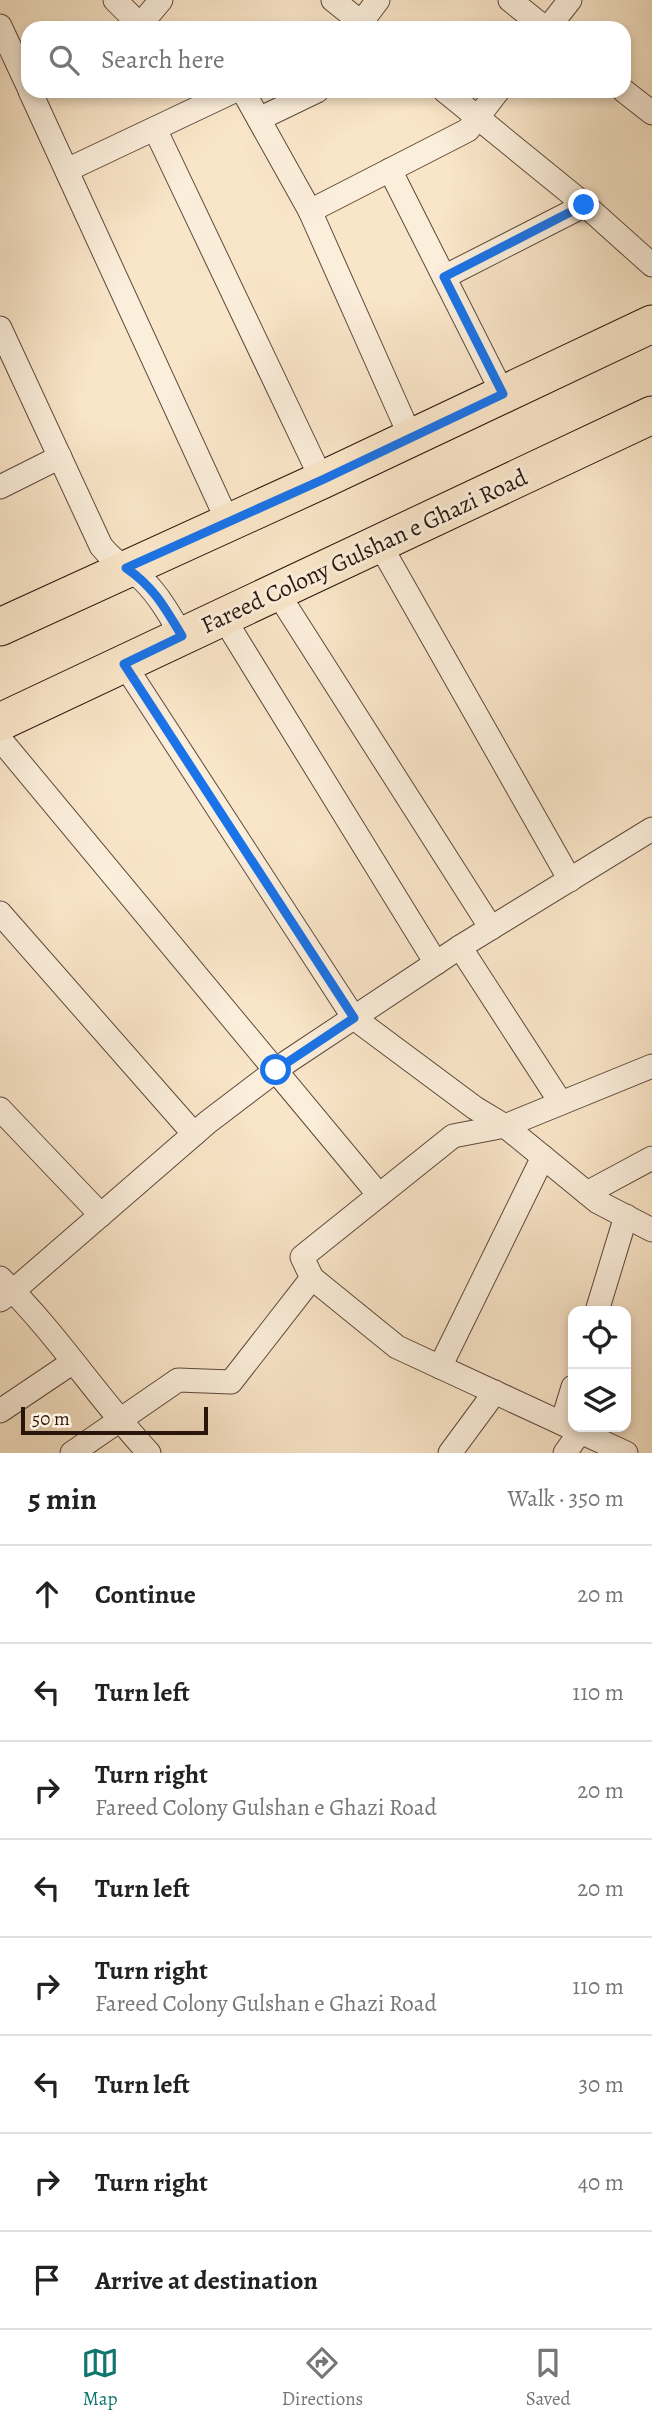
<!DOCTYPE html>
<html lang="en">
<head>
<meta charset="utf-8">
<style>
	:root { --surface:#fff; --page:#f2f2f2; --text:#222; --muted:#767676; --line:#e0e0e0; --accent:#0f766e }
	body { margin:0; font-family:Alegreya,serif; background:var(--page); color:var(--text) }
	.controls { position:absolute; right:21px; bottom:21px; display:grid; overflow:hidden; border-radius:14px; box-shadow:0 4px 10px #0003 }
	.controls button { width:63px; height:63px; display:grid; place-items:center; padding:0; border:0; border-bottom:2px solid var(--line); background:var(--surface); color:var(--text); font:35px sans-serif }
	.scale { position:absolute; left:21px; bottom:18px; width:187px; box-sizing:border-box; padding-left:7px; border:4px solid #2a150c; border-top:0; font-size:19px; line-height:24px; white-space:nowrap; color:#2a150c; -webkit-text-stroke:5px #fbeedb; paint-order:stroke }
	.stop { position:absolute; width:21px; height:21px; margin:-16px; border:5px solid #1a73e8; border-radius:50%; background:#fff }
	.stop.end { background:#1a73e8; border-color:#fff; box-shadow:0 2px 7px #0008 }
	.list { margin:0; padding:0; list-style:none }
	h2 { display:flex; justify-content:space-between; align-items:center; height:91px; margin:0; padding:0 28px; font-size:30px }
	h2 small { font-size:23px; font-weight:400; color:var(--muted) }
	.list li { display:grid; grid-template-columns:46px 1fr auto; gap:21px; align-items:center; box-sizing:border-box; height:98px; padding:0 28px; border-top:2px solid var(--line) }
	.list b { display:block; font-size:26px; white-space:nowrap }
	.list p { margin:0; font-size:23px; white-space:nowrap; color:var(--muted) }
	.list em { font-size:23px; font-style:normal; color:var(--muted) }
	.icon { flex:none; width:38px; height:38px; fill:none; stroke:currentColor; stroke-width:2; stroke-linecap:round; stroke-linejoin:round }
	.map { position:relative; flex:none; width:652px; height:1453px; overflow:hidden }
	.search { position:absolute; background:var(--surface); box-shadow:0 4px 10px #0003; left:21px; right:21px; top:21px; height:77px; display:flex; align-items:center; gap:18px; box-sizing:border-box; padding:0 24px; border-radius:21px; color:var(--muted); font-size:26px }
	.sheet { height:875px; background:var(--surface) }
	nav { display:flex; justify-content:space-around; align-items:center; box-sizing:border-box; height:98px; border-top:2px solid var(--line); background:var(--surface); font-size:19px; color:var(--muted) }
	nav a { display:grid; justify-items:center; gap:4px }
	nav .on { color:var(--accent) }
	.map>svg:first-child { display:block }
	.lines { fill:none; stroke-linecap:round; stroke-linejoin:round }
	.minor-casing { stroke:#5e493b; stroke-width:25 }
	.primary-casing { stroke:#2a150c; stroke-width:39 }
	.minor { stroke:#fbeedb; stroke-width:23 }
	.primary { stroke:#f9e5c8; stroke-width:37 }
	.route { stroke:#1a73e8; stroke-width:9 }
	.labels { text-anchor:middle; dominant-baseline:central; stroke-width:6; stroke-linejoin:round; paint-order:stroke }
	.street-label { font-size:24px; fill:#2a150c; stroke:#fbeedb }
</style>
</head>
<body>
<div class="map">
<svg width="652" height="1453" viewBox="0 0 652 1453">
	<rect width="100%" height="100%" fill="#f9e5c8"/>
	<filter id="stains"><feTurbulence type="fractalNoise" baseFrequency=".00286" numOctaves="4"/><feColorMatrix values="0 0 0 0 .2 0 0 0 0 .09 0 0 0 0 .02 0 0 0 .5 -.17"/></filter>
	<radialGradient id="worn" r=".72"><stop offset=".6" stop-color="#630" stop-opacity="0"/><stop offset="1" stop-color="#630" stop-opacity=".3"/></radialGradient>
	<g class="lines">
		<g class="minor-casing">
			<g id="minor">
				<path d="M115 0 140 25"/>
				<path d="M333 0 368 28"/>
				<path d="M510 0 545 28"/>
				<path d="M0 26 28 86"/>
				<path d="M133 28 140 25 161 0"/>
				<path d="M357 28 378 0"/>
				<path d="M548 28 570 0"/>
				<path d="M30 91 228 522"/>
				<path d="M243 91 310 211 411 438"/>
				<path d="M445 91 585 205 652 265"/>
				<path d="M624 91 652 113"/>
				<path d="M259 119 317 91"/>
				<path d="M155 129 322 480"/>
				<path d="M67 170 234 91"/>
				<path d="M390 170 503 394"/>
				<path d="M310 211 468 130 498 91"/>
				<path d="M444 277 585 205"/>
				<path d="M0 328 101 546C116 565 128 566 144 581 160 597 171 617 182 636"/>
				<path d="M0 487 60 457"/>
				<path d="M379 543 570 880"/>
				<path d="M277 592 491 928"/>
				<path d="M223 617 436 963"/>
				<path d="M124 664 354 1018 475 1108 505 1126 598 1202 652 1230"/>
				<path d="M0 739 379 1195"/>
				<path d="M0 913 194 1134"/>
				<path d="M460 947 561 1103"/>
				<path d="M0 1109 101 1215"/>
				<path d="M587 1193 652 1158"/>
				<path d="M0 1278C55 1331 97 1397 149 1453"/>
				<path d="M312 1278 397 1347 626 1453"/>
				<path d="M0 1300 13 1291 208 1122 287 1062 460 947 652 829"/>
				<path d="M597 1311 626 1216"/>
				<path d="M440 1367 543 1157"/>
				<path d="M0 1411 73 1362"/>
				<path d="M562 1423 573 1387"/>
				<path d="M72 1453 178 1380 231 1382 312 1278 302 1257 453 1136 505 1126 652 1066"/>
				<path d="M450 1453 495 1392"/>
				<path d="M565 1453 580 1432"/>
			</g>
		</g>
		<g class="primary-casing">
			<g id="primary">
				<path d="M0 627 322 480 652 324"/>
				<path d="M0 722 652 415"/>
			</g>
		</g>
		<use href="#minor" class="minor"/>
		<use href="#primary" class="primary"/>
	</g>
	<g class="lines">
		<path class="route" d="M276 1070 354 1018 124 664 182 636C165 608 154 587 126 568L322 480 503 394 444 277 584 205"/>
	</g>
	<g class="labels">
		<g class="street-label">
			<text transform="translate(364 551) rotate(-25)">Fareed Colony Gulshan e Ghazi Road</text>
		</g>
	</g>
	<rect width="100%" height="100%" filter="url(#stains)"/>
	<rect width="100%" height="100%" fill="url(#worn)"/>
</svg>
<div class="controls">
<button><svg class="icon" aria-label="locate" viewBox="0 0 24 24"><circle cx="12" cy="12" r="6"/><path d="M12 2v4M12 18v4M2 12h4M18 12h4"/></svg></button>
<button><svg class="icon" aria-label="layers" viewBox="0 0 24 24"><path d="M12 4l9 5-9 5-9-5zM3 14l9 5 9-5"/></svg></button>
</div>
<div class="scale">50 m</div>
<div class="stop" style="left:276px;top:1070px"></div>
<div class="stop end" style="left:584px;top:205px"></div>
<div class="search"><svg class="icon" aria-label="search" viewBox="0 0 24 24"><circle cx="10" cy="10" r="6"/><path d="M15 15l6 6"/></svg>Search here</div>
</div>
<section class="sheet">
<h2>5 min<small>Walk · 350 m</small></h2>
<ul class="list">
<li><svg class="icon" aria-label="ahead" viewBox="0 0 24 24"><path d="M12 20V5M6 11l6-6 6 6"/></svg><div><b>Continue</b></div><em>20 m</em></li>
<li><svg class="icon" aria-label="left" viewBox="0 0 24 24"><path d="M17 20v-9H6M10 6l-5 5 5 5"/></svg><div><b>Turn left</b></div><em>110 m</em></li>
<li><svg class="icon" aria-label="right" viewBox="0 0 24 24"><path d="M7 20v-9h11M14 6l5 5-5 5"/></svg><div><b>Turn right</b><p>Fareed Colony Gulshan e Ghazi Road</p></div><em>20 m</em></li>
<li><svg class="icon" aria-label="left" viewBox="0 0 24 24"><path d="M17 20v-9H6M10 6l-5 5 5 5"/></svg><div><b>Turn left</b></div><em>20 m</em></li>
<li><svg class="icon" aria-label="right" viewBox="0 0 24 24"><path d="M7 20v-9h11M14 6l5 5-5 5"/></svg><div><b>Turn right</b><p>Fareed Colony Gulshan e Ghazi Road</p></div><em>110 m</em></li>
<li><svg class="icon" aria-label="left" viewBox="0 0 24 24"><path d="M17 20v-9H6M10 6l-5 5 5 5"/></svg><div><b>Turn left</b></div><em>30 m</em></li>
<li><svg class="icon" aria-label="right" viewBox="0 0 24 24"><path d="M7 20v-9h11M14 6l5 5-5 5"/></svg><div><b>Turn right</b></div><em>40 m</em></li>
<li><svg class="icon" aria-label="arrive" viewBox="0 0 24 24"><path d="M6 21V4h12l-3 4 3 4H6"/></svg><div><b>Arrive at destination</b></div></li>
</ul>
</section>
<nav>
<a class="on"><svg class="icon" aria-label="map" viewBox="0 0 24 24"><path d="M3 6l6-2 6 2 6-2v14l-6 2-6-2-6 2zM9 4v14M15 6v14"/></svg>Map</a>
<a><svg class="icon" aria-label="directions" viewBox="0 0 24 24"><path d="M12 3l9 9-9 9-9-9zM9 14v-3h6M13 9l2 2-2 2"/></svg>Directions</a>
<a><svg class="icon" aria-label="saved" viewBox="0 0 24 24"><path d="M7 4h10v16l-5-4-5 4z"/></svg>Saved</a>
</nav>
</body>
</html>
